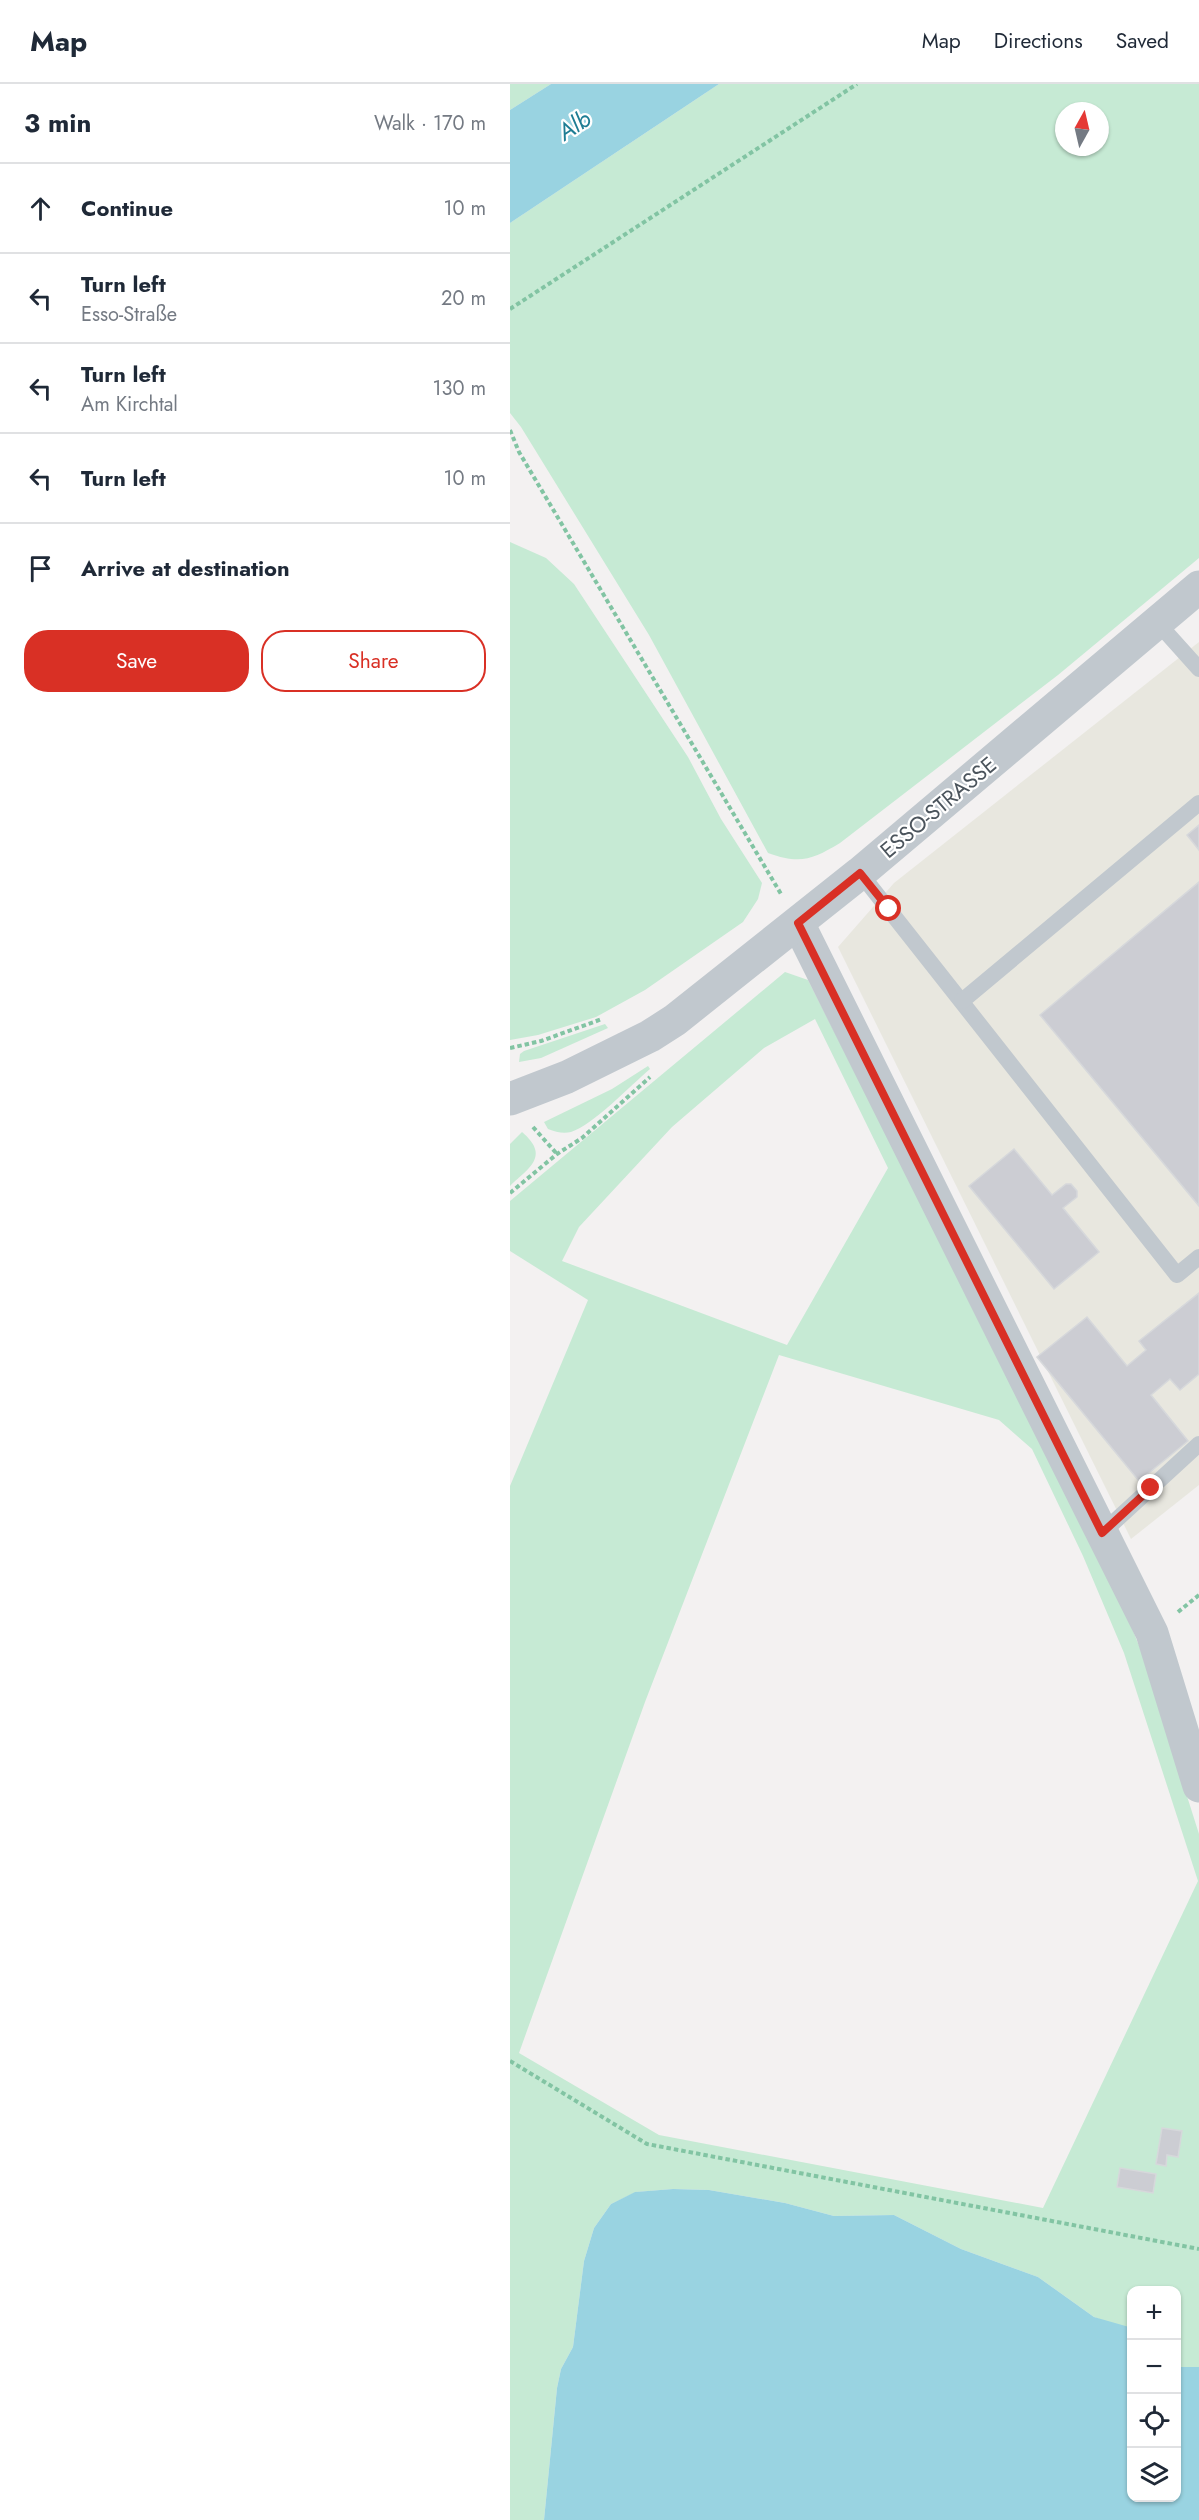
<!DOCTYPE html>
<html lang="en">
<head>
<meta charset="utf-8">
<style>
	:root { --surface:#fff; --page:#f2f2f3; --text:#1f2937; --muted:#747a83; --line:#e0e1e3; --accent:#d93025 }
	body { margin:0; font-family:Jost,sans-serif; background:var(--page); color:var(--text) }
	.controls { position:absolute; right:18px; bottom:18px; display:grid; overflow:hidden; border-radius:12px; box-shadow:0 2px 4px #0004 }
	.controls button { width:54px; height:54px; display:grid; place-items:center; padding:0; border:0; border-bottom:2px solid var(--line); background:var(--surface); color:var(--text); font:30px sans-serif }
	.compass { position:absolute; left:545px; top:18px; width:54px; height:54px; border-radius:50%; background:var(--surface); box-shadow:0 2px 4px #0004; rotate:8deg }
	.stop { position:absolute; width:18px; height:18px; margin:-14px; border:4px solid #d93025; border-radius:50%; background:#fff }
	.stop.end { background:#d93025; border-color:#fff; box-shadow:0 2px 6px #0008 }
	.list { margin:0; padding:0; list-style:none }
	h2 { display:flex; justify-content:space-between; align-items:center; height:78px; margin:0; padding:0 24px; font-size:26px }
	h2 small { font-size:20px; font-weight:400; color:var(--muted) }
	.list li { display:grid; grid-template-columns:39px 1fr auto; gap:18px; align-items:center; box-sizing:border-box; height:90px; padding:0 24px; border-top:2px solid var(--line) }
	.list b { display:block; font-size:22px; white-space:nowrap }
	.list p { margin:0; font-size:20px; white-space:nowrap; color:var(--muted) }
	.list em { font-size:20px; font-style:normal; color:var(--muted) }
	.actions { display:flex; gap:12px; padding:18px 24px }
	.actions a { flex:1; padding:14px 0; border:2px solid var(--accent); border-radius:24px; text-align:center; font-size:21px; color:var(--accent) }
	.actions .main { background:var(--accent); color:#fff }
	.icon { flex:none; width:33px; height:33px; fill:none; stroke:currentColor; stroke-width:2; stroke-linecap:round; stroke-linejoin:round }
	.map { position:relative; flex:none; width:689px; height:2436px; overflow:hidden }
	header { display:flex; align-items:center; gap:36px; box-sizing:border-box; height:84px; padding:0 30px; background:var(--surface); border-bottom:2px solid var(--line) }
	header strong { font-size:28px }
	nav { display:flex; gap:33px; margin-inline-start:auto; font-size:21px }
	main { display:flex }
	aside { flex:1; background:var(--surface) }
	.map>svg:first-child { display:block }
	.commercial { fill:#e8e7df }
	.green { fill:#c6ead4; fill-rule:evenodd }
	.water { fill:#99d3e1 }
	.building { fill:#cccdd3; stroke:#d6d8db; stroke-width:1.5 }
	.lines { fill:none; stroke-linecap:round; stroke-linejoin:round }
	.path { stroke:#82c4a3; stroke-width:4; stroke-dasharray:4.5 3; stroke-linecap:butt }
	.lane { stroke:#c1c8ce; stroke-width:16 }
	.street { stroke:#c1c8ce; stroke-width:33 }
	.route { stroke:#d93025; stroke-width:8 }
	.labels { text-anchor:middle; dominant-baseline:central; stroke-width:4.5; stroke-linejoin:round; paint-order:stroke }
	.street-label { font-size:22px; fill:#4b545c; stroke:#fff }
	.water-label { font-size:24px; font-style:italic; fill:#1e7d94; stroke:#fff }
</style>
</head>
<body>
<header>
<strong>Map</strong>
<nav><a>Map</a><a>Directions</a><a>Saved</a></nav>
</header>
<main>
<aside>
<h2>3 min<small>Walk · 170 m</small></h2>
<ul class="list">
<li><svg class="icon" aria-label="ahead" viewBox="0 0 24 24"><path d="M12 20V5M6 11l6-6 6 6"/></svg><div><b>Continue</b></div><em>10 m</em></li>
<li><svg class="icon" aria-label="left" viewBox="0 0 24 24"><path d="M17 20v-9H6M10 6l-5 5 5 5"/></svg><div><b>Turn left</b><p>Esso-Straße</p></div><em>20 m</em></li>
<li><svg class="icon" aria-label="left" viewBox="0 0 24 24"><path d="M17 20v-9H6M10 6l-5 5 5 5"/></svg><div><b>Turn left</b><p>Am Kirchtal</p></div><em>130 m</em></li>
<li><svg class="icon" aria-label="left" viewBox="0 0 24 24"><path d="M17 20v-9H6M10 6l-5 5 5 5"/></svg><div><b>Turn left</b></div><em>10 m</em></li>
<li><svg class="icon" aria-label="arrive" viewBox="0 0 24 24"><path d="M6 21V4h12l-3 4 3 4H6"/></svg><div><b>Arrive at destination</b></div></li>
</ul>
<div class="actions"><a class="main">Save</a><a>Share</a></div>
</aside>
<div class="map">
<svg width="689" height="2436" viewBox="0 0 689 2436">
	<rect width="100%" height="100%" fill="#f3f1f1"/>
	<path class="commercial" d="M689 558V1401L621 1455 328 863 384 799Z"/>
	<g class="green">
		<path d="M0 0H41L0 26Z"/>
		<path d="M209 0H689V474L548 591 330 759C303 775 291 781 258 769L139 551 11 343 0 329V139ZM554 27H590V63H554Z"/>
		<path d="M0 458 36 474 64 500 178 673 211 735 252 799 248 815 233 838 135 906 86 933 28 951 0 956Z"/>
		<path d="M275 888 298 896 602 1495 630 1564 689 1750V2283H667L666 2206H622L621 2247 584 2233 528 2193 451 2165 384 2131 324 2132 275 2119 199 2106 163 2105 126 2108 101 2120 84 2144 74 2177 63 2263 51 2285 47 2304 34 2436H0V1402L78 1216 0 1167V1117ZM305 935 378 1084 277 1261 52 1177 69 1143 162 1043 254 964ZM269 1271 489 1336 522 1365 573 1472 614 1569 688 1797 533 2124 149 2051 9 1969 135 1618Z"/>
		<path d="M95 940 98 944 31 974 9 978 10 970 14 967Z"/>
		<path d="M138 982 140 985C121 1001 83 1041 61 1048 53 1050 46 1048 38 1045L34 1038 102 1005Z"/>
		<path d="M12 1048C40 1072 20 1083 0 1102V1060Z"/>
	</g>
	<g class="water">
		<path d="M41 0H209L0 139V26Z"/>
		<path d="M163 2105 199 2106 275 2119 324 2132 384 2131 451 2165 528 2193 584 2233 619 2243 622 2247V2414H666L667 2283H689V2436H34L47 2304 51 2285 63 2263 74 2177 84 2144 101 2120 125 2108Z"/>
	</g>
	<g class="building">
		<path d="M689 741V766L677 751Z"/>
		<path d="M689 798V1122L530 931Z"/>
		<path d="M504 1065 542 1111 556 1100H561L567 1107V1113L553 1124 589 1168 544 1205 459 1102Z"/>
		<path d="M689 1209V1290L670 1306 660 1295 641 1311 678 1357 629 1397 527 1273 577 1233 617 1282 636 1266 629 1257Z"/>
		<path d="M652 2044 672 2047 668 2073 657 2071 656 2082 646 2080Z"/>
		<path d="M610 2084 646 2090 643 2109 607 2103Z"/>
	</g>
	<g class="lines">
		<g class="path">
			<path d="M0 225 347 0"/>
			<path d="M0 346 9 368 271 810"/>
			<path d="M0 964 31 957 92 935"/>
			<path d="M23 1043 47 1070"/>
			<path d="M0 1109 47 1070 72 1054 140 993"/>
			<path d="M668 1528 689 1511"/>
			<path d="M0 1977 137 2060 689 2165"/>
		</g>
		<g class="lane">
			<path d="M646 537 689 585"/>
			<path d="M350 789 667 1191 689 1173"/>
			<path d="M452 917 689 719"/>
			<path d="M592 1449 689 1360"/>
		</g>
		<g class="street">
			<path d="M288 839 642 1549 689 1702"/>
			<path d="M0 1015 57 993 140 952 165 936 350 789 689 503"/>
		</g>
	</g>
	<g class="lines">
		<path class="route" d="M379 825 350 789 288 839 592 1449 641 1404"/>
	</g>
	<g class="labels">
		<g class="street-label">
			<text transform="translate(428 723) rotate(-40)">ESSO-STRASSE</text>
		</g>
		<g class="water-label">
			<text transform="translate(64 41) rotate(-33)">Alb</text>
		</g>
	</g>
</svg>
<div class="controls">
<button>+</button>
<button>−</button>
<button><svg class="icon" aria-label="locate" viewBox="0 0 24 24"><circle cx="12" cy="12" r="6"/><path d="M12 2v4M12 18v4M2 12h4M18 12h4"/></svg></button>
<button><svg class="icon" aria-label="layers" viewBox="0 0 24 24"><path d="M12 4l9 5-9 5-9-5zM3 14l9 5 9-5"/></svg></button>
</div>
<svg class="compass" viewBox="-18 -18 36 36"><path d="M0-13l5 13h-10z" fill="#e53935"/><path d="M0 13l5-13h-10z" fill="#747a83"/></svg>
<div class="stop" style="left:379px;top:825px"></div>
<div class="stop end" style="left:641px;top:1404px"></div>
</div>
</main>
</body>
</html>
